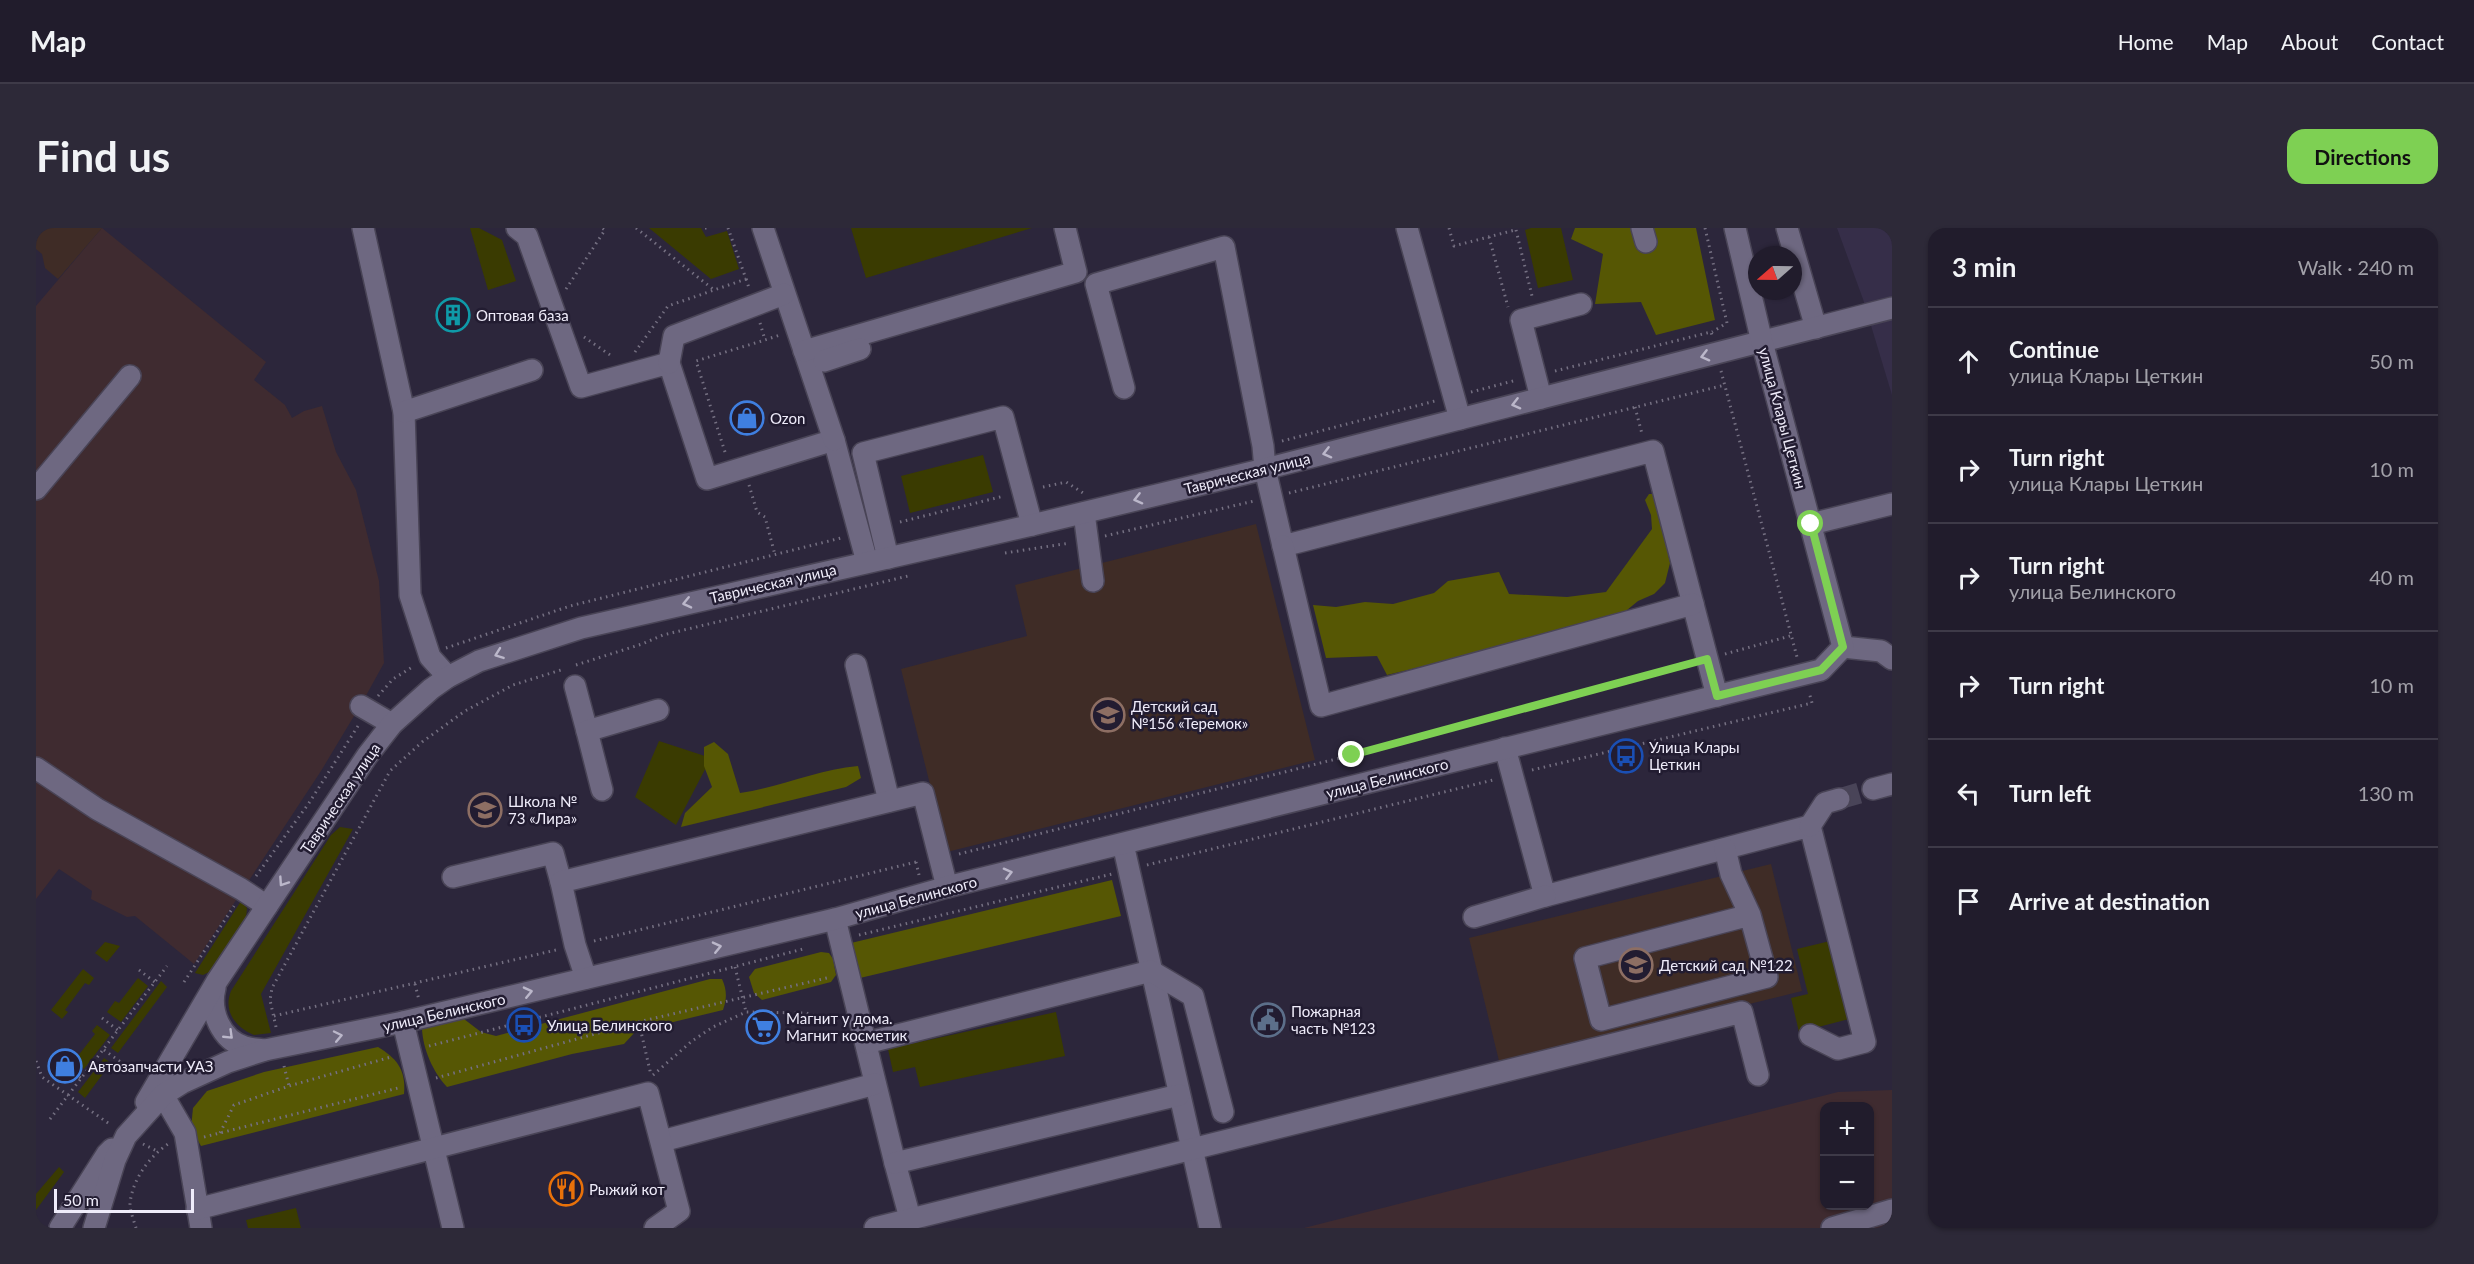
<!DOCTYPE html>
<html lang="en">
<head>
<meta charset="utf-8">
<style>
	:root { --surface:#211c2c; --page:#2d2938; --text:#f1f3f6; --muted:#a2a1a9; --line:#3e3a48; --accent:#7ed053 }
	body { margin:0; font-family:Lato,sans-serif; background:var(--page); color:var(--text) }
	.controls { position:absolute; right:18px; bottom:18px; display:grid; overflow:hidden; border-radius:12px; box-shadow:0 2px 4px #0004 }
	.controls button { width:54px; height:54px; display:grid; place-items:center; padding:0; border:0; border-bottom:2px solid var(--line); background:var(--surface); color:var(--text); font:30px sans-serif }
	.compass { position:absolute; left:1712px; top:18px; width:54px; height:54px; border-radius:50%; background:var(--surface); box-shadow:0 2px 4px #0004; rotate:250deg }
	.scale { position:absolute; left:18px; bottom:15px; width:140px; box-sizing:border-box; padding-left:6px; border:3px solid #efecfa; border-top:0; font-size:16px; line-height:21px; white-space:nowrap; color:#efecfa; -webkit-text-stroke:4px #221c31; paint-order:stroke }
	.stop { position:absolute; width:18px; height:18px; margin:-14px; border:4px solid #7ed053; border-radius:50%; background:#fff }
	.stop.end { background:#7ed053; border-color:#fff; box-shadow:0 2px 6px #0008 }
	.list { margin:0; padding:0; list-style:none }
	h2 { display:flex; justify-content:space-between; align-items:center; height:78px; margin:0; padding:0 24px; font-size:26px }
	h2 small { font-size:20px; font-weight:400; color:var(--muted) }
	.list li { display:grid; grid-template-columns:39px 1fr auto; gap:18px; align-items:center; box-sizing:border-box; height:108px; padding:0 24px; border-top:2px solid var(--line) }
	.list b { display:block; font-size:22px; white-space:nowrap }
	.list p { margin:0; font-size:20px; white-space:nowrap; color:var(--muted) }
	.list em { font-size:20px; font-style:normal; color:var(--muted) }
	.icon { flex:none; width:33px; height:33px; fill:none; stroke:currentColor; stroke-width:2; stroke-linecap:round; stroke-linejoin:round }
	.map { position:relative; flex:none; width:1856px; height:1000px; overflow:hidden; border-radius:18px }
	header { display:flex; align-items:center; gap:36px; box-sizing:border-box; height:84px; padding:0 30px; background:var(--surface); border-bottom:2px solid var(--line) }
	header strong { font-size:28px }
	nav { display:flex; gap:33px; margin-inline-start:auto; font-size:21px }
	.intro { display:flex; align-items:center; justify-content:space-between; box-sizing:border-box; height:144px; padding:0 36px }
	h1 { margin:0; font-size:42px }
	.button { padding:15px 27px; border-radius:18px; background:var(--accent); color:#111; font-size:21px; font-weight:700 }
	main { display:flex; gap:36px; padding:0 36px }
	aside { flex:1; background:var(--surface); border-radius:18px; box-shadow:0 2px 4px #0004 }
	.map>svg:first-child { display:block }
	.built { fill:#362e49 }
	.industrial { fill:#3f2b30; fill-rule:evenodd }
	.education { fill:#3f2c26 }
	.green { fill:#3a3b01 }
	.forest { fill:#565704 }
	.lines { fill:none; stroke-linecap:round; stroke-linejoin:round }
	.minor-tunnel { stroke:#494458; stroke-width:21; stroke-dasharray:21 10; stroke-linecap:butt }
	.minor-casing { stroke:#494456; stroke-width:24 }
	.path { stroke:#757082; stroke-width:3; stroke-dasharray:1.5 4.5; stroke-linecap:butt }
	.minor { stroke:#6e6881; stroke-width:21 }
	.oneway { stroke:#bbb7ca }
	.route { stroke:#7ed053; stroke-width:8 }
	.labels { text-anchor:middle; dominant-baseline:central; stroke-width:5; stroke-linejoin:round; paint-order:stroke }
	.poi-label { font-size:15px; fill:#efecfa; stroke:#221c31; text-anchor:start }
	.street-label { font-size:15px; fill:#efecfa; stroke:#221c31 }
</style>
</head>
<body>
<header>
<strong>Map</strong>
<nav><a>Home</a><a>Map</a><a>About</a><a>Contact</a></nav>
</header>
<div class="intro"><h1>Find us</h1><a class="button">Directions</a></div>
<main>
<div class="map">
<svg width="1856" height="1000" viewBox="0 0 1856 1000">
	<rect width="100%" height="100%" fill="#2c263b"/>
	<path class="built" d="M1801 0H1856V167L1827 71Z"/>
	<g class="industrial">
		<path d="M66 0 230 134 218 152 249 177 256 190 268 183 286 178 300 224 320 262 343 353 348 435 327 473 285 543 158 736 99 688 91 689 55 671 56 663 23 641 0 671V78Z"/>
		<path d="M1856 862V1000H1268L1802 864ZM1788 878H1834V978H1788Z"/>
	</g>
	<g class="education">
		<path d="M0 0H66L22 51 9 40 6 26 0 21Z"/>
		<path d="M1220 296 1279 532 911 624 865 441 991 408 979 357Z"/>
		<path d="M1735 636 1766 763 1464 837 1433 710Z"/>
	</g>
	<g class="green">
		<path d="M434 0H443L466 12 480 53 452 62Z"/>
		<path d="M613 0H665L670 9 691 3 703 41 675 51Z"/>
		<path d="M815 0H996L830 50Z"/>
		<path d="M1495 0H1525L1537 52 1502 60 1489 2Z"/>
		<path d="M947 227 957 264 874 285 865 248Z"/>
		<path d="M623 513 675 530 640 597 599 569Z"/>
		<path d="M304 599 317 601 225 766 235 805 218 807C199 799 187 783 195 763L295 607Z"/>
		<path d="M205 673 211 680 210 690 175 743 167 747 159 745Z"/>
		<path d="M1794 713 1813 791 1763 804 1755 770 1772 766 1761 721Z"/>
		<path d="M69 714 84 718 71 734 59 725Z"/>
		<path d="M47 741 58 750 53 757 49 755 29 782 32 784 26 791 15 782Z"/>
		<path d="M102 750 112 758 85 794 71 784 79 773 83 775Z"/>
		<path d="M125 753 131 759 82 825 75 820Z"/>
		<path d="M1020 784 1029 828 884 859 879 839 857 844 852 821Z"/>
		<path d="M61 797 74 807 48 841 38 833 59 806 56 803Z"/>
		<path d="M68 830 75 835 49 870 42 864Z"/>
		<path d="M23 939 28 944 0 982V966Z"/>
		<path d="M260 980 265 1000H212L210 992Z"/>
	</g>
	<g class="forest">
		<path d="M1539 0H1660L1679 92 1620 107 1605 74 1559 76 1567 26 1535 11Z"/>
		<path d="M1613 266H1619L1634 335 1629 355 1618 366 1602 373 1579 392 1351 447 1341 428 1290 430 1277 377 1300 379 1329 374 1357 376 1398 365 1412 353 1463 344 1473 366 1531 369 1570 364 1616 301 1615 287 1609 272Z"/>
		<path d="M678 514 692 526 704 565C744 559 781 542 822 538L825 550 810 559 645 599 649 585 676 559 668 538V519Z"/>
		<path d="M1076 652 1085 688 824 750 815 715Z"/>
		<path d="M785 724 793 725 797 731 800 747 795 754 726 772 718 765 713 749 719 741Z"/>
		<path d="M674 751H686C691 762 691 771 687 782L600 803 588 816 536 826 411 859C397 844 387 821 386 801L428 791 445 804 460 808Z"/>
		<path d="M342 819C362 831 370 843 368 866L165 918 155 900 157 880 171 863 228 844Z"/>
	</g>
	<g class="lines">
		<path class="minor-tunnel" d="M1803 571 1837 561"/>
		<g class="minor-casing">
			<g id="minor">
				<path d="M327 0 368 184 374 367 394 429 412 449"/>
				<path d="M481 0 491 8 545 159 633 135 671 251 798 212 831 334"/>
				<path d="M727 0 798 212"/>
				<path d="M1371 0 1424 191"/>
				<path d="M1606 0 1610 14"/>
				<path d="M1751 0 1780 100"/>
				<path d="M768 123 1040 44 1029 0"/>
				<path d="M788 133 824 121"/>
				<path d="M633 135 638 108 748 66"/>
				<path d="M1088 160 1060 56 1188 19 1227 218 1229 241 1247 318 1617 223 1681 468"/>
				<path d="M1505 170 1485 92 1545 76"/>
				<path d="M368 184 496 142"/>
				<path d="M0 261 94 148"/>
				<path d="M1048 285 1057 353"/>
				<path d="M1775 296 1856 276"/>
				<path d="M1247 318 1285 478 1657 376"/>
				<path d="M852 330 827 225 967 189 996 297"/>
				<path d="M1807 419 1845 423 1856 431"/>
				<path d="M820 437 853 573"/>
				<path d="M539 458 551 503"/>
				<path d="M325 478 356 496"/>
				<path d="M1469 520 1509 668 1774 598 1829 814 1802 821 1774 807"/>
				<path d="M0 540 61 581 205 661 231 678"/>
				<path d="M1837 561 1856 556"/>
				<path d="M566 562 551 503 622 482"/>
				<path d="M1774 598 1789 575 1803 571"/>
				<path d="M1087 616 1174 1000"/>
				<path d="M1689 621 1695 646 1714 687 1731 749 1565 792 1549 730 1714 687"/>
				<path d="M417 649 517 625 525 654"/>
				<path d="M1438 689 1509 668"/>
				<path d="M799 691 859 935 874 990"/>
				<path d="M550 750 539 717 525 654 887 565 911 659"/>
				<path d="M179 760C173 783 185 812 209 819 215 821 223 821 229 822"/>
				<path d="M367 794 417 1000"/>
				<path d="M830 815 1115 743 1157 768 1187 884"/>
				<path d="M127 867 149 905 165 1000"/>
				<path d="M110 874 181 753 331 528 356 496 395 461 412 449 443 433 545 400 996 297 1229 241 1856 80"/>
				<path d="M626 913 839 856"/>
				<path d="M859 935 1143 867"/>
				<path d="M161 981 612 865 643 983 619 1000"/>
				<path d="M24 1000 71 926 76 921"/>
				<path d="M58 1000 79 932 90 908 127 867 146 855 192 834 229 822 367 794 799 691 911 659 1785 442 1807 419 1726 114 1699 0"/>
				<path d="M839 1000 1706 784 1722 847"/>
				<path d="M1796 1000 1856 982"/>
			</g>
		</g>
		<g class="path">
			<path d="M600 0 678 62"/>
			<path d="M669 0H674"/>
			<path d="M1413 0 1418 18 1479 2"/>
			<path d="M1669 0 1691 95 1676 104"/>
			<path d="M1480 2 1496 68"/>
			<path d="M1453 9 1472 79"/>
			<path d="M710 51 713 60"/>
			<path d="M530 61 569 2 566 0"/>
			<path d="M724 95 729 112 744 107"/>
			<path d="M548 109 577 129"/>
			<path d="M599 124 632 78 710 51 692 0"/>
			<path d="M1519 143 1675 104 1676 107"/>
			<path d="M1685 143 1761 429"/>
			<path d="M1435 164 1481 152"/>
			<path d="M1599 179 1606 206"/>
			<path d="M1246 213 1399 173"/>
			<path d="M689 224 660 133 729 112"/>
			<path d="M713 257 721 284 729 289 739 327"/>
			<path d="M1007 259 1030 254 1047 265"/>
			<path d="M1253 265 1689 157"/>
			<path d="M864 294 968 268"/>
			<path d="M1069 308 1218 273"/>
			<path d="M969 325 1034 315"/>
			<path d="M410 420 534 378 805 310"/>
			<path d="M1689 426 1754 408"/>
			<path d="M540 437 606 416 627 407 872 348"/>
			<path d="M342 468 357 451 378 438"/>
			<path d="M1496 542 1776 475 1773 464"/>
			<path d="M923 626 1316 527 1654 436"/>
			<path d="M880 634 883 647"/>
			<path d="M1111 637 1457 552"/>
			<path d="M220 648 273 575 322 498"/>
			<path d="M823 707 1076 646"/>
			<path d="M558 713 884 633"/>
			<path d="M699 739 710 784"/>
			<path d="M103 742 120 755"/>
			<path d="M148 754 198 678"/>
			<path d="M379 756 383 772"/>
			<path d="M238 788 520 722"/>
			<path d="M66 790 83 803"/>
			<path d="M603 795 615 847"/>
			<path d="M240 799 234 772 236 760 354 543 386 514 429 483 477 457 528 441"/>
			<path d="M393 818 767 721"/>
			<path d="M68 822 86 835"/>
			<path d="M0 833 6 849 75 897"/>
			<path d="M29 838 46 851"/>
			<path d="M248 838 253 858"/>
			<path d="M617 847 656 813 677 799 710 784 770 785 805 795"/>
			<path d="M400 850 602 794 795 749"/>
			<path d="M14 891 131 738"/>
			<path d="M184 905 198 877 253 858 355 829"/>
			<path d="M168 909 362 860"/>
			<path d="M107 916 121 923"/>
			<path d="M100 1000C98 993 94 983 94 976 96 952 113 929 132 916"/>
		</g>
		<use href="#minor" class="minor"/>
	</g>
	<defs><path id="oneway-chevron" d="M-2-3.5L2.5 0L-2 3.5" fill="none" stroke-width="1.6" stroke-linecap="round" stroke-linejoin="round" transform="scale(1.5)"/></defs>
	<g class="oneway">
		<use href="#oneway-chevron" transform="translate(1669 128) rotate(166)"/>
		<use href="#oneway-chevron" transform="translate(1480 176) rotate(166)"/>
		<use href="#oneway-chevron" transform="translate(1291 225) rotate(166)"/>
		<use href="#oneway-chevron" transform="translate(1102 271) rotate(166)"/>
		<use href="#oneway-chevron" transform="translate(651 375) rotate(167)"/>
		<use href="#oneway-chevron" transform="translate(463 426) rotate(160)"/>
		<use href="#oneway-chevron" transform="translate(972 645) rotate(-14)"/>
		<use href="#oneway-chevron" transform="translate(247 654) rotate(124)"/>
		<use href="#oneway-chevron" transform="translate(681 719) rotate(-13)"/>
		<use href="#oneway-chevron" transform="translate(492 764) rotate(-13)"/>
		<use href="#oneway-chevron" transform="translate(193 807) rotate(44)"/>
		<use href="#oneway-chevron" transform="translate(302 808) rotate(-12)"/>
	</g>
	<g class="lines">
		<path class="route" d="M1316 527 1671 431 1681 468 1785 442 1807 419 1775 296"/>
	</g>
	<defs>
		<g id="building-ring" transform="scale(1.725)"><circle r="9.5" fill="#221c31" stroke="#0f9aa8" stroke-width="1.5"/><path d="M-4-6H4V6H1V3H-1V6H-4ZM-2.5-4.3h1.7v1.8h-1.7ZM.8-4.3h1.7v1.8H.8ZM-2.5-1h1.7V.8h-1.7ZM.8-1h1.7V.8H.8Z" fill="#0f9aa8"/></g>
		<g id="shop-ring" transform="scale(1.725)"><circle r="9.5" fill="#221c31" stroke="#3f7fe0" stroke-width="1.5"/><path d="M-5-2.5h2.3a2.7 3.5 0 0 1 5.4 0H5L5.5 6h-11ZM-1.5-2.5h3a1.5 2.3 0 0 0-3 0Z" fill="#3f7fe0"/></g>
		<g id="school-ring" transform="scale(1.725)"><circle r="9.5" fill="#221c31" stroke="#8d6e63" stroke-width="1.5"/><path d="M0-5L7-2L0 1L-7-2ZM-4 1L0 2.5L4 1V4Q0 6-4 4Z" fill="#8d6e63"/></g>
		<g id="bus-ring" transform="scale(1.725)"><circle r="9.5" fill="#221c31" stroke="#1a4fb4" stroke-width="1.5"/><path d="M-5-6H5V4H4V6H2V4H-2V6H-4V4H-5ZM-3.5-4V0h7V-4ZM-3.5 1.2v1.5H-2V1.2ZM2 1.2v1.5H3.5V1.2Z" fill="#1a4fb4"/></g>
		<g id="civic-ring" transform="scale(1.725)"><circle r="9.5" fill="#221c31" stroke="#5c6f8a" stroke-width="1.5"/><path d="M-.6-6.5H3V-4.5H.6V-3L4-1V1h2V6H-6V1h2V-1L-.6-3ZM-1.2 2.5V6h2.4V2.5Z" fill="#5c6f8a"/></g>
		<g id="supermarket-ring" transform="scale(1.725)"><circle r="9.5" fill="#221c31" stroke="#3f7fe0" stroke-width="1.5"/><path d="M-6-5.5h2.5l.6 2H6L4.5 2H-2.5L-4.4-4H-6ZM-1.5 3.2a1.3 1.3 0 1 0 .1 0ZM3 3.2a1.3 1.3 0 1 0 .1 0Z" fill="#3f7fe0"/></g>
		<g id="restaurant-ring" transform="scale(1.725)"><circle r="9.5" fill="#221c31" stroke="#e8710a" stroke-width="1.5"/><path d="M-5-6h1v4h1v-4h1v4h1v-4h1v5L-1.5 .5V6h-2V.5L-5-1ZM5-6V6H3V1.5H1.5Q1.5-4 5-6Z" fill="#e8710a"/></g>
	</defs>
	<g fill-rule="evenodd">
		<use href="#building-ring" x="417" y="87"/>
		<use href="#shop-ring" x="711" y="190"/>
		<use href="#school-ring" x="1072" y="487"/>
		<use href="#bus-ring" x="1590" y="528"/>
		<use href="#school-ring" x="449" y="582"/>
		<use href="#school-ring" x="1600" y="737"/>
		<use href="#civic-ring" x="1232" y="792"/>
		<use href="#bus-ring" x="488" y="797"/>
		<use href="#supermarket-ring" x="727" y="799"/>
		<use href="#shop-ring" x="29" y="838"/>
		<use href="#restaurant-ring" x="530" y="961"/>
	</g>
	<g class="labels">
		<g class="poi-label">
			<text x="440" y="87">Оптовая база</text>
			<text x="734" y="190">Ozon</text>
			<text x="1095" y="478">Детский сад<tspan x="1095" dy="17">№156 «Теремок»</tspan></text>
			<text x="1613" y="519">Улица Клары<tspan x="1613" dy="17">Цеткин</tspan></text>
			<text x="472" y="573">Школа №<tspan x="472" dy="17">73 «Лира»</tspan></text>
			<text x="1623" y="737">Детский сад №122</text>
			<text x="1255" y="783">Пожарная<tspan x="1255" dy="17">часть №123</tspan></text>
			<text x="750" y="790">Магнит у дома.<tspan x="750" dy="17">Магнит косметик</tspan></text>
			<text x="511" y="797">Улица Белинского</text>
			<text x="52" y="838">Автозапчасти УАЗ</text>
			<text x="553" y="961">Рыжий кот</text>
		</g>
		<g class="street-label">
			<text transform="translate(1747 190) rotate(75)">улица Клары Цеткин</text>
			<text transform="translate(1211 245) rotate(-14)">Таврическая улица</text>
			<text transform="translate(737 355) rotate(-13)">Таврическая улица</text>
			<text transform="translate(1351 550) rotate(-14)">улица Белинского</text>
			<text transform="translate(304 570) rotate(-56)">Таврическая улица</text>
			<text transform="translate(880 669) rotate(-15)">улица Белинского</text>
			<text transform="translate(408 784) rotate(-13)">улица Белинского</text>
		</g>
	</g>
</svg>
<div class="controls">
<button>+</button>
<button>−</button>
</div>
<svg class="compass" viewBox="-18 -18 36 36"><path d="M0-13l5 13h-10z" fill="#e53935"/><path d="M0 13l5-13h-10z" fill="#a2a1a9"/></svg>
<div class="scale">50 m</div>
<div class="stop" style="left:1775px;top:296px"></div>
<div class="stop end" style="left:1316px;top:527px"></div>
</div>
<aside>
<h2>3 min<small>Walk · 240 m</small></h2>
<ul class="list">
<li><svg class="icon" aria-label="ahead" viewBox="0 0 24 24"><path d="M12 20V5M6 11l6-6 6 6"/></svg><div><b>Continue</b><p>улица Клары Цеткин</p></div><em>50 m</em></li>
<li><svg class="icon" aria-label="right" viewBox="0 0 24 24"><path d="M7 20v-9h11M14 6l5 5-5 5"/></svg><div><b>Turn right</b><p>улица Клары Цеткин</p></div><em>10 m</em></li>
<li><svg class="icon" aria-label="right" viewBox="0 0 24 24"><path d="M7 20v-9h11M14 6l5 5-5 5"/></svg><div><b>Turn right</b><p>улица Белинского</p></div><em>40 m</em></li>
<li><svg class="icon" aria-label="right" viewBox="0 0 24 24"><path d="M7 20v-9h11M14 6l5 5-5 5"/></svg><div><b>Turn right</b></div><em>10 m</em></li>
<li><svg class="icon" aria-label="left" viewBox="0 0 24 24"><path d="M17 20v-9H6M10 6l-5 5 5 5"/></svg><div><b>Turn left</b></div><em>130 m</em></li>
<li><svg class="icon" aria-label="arrive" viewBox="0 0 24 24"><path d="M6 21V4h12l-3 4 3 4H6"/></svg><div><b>Arrive at destination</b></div></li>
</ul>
</aside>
</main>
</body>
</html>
